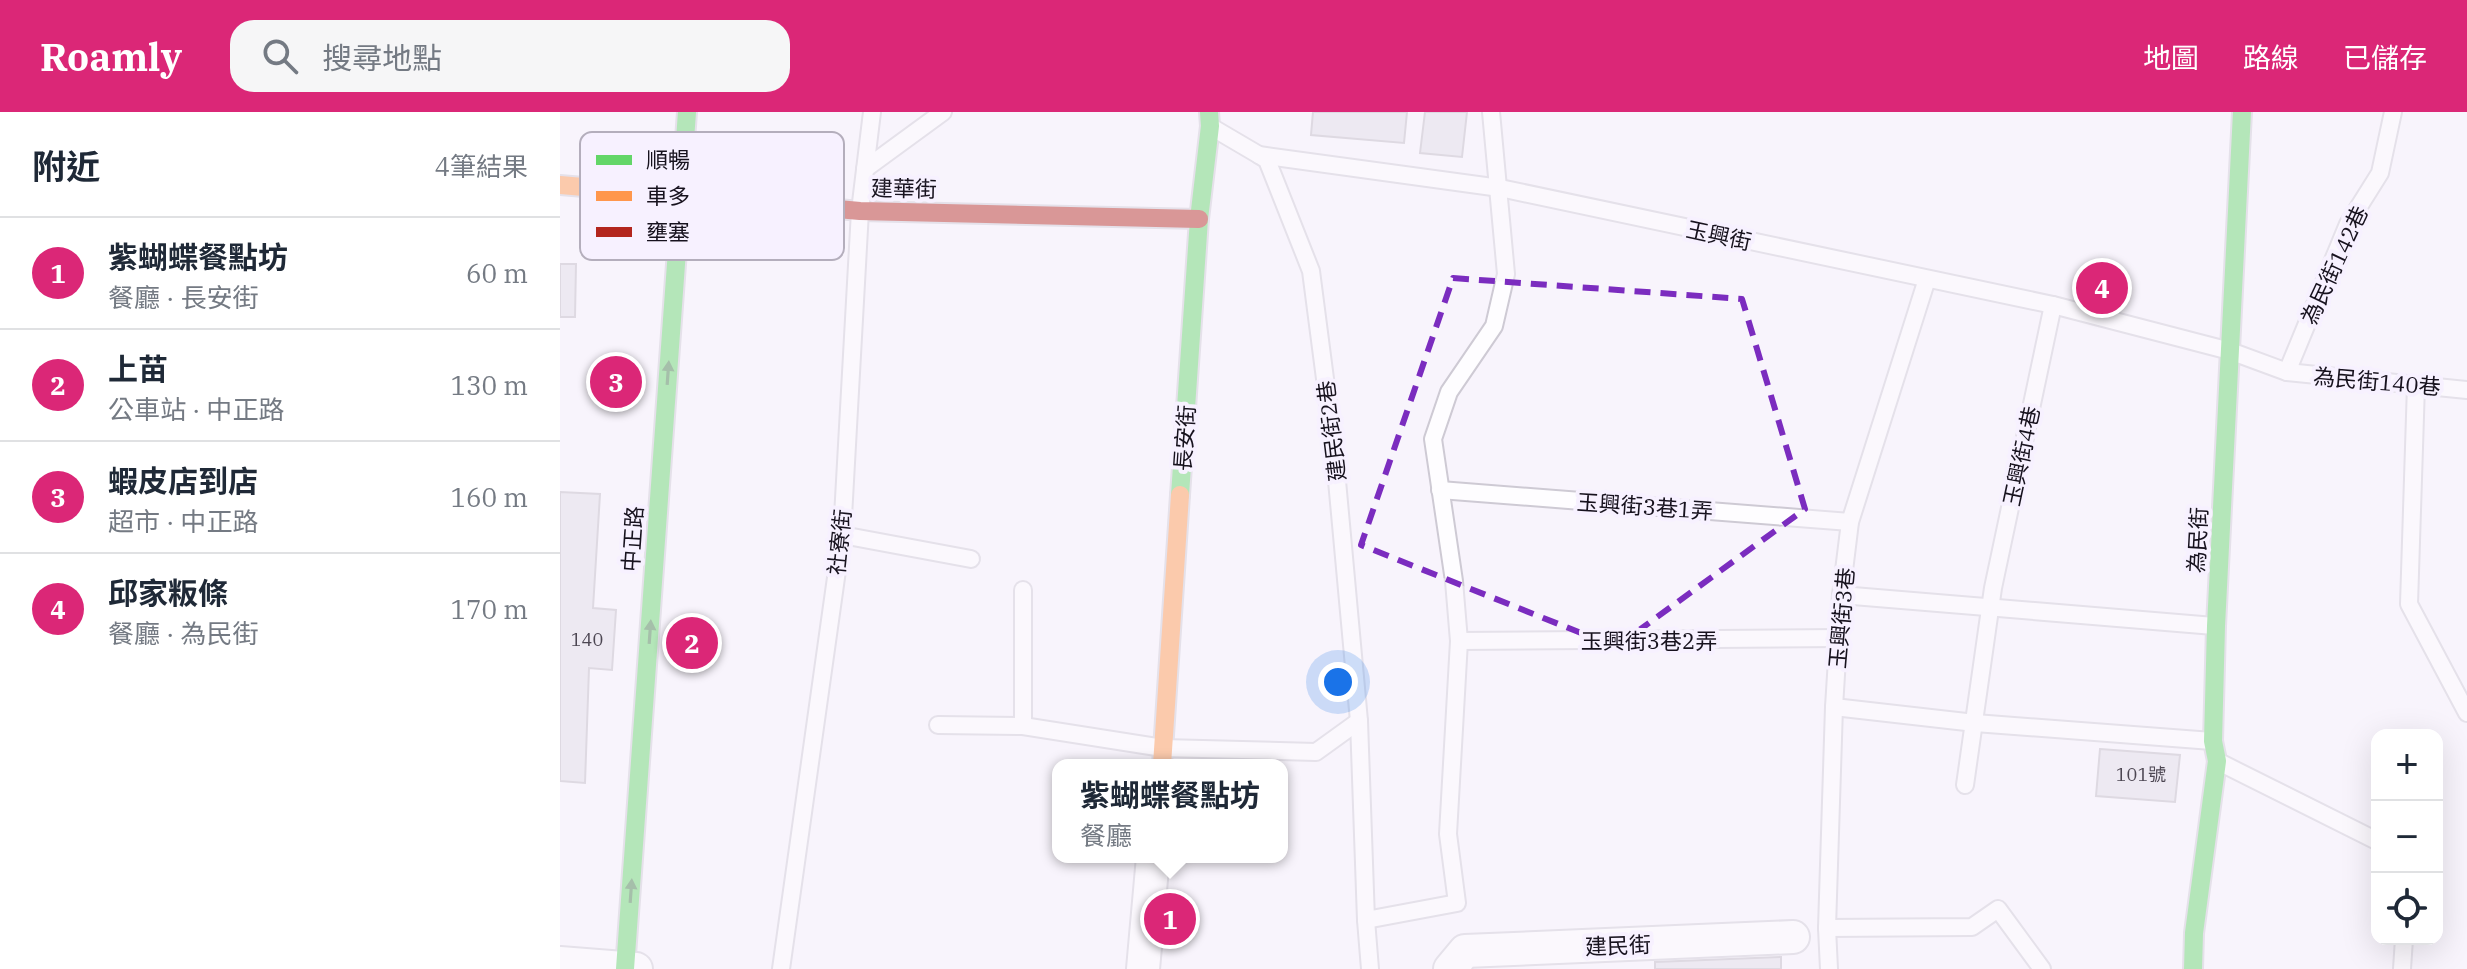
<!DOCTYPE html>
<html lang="zh-TW">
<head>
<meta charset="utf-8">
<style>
	:root { --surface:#fff; --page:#f6f6f7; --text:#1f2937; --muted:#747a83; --line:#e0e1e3; --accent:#db2777 }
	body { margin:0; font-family:"IBM Plex Serif","Noto Sans TC",serif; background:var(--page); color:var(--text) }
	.controls { position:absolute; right:24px; bottom:24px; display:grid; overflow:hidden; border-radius:16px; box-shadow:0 8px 32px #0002 }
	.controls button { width:72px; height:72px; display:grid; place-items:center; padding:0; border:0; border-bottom:2px solid var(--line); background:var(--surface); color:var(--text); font:40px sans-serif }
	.you { position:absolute; left:778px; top:570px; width:28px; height:28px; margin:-20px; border:6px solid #fff; border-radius:50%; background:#1a73e8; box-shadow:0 0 0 12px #1a73e833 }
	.badge { display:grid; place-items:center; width:52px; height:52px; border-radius:50%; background:var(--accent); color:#fff; font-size:26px; font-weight:700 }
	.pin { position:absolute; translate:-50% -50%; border:4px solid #fff; box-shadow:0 2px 8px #0006 }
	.popup { position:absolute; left:492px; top:647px; width:236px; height:104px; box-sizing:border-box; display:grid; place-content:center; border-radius:16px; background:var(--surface); filter:drop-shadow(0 2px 6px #0005); font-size:26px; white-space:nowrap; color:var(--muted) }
	.popup b { font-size:30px; color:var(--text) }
	.popup::after { content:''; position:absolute; left:50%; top:100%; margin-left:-16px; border:16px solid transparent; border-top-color:var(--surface) }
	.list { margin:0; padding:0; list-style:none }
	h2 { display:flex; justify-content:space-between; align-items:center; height:104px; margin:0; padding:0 32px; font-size:34px }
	h2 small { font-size:26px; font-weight:400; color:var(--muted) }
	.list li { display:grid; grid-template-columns:52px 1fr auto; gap:24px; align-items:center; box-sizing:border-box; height:112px; padding:0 32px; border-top:2px solid var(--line) }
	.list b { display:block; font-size:30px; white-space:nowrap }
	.list p { margin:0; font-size:26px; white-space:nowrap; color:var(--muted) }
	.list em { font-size:26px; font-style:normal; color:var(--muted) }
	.icon { flex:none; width:44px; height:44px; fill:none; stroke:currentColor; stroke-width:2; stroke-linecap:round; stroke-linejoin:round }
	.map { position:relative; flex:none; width:1907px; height:857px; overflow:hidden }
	header { display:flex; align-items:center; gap:48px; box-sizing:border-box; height:112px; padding:0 40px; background:var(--accent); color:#fff }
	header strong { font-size:38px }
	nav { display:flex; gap:44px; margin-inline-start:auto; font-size:28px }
	.search { width:560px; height:72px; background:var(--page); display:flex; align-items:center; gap:20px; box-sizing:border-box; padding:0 28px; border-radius:24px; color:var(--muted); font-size:30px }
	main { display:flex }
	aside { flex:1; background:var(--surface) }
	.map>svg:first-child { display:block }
	.building { fill:#e1dce6; stroke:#beb9c3; stroke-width:2 }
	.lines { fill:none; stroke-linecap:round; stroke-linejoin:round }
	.lane-casing { stroke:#cecad4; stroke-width:20 }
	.street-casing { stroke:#cecad4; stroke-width:36 }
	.fast-casing { stroke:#cecad4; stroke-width:22 }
	.slow-casing { stroke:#cecad4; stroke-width:22 }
	.jam-casing { stroke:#cecad4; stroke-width:22 }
	.lane { stroke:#fefdff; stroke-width:16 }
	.street { stroke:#fefdff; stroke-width:32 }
	.fast { stroke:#63d668; stroke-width:18 }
	.slow { stroke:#ff974d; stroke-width:18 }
	.jam { stroke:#b3261e; stroke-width:18 }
	.oneway { fill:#417e47 }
	.marked { fill:none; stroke:#7b2cbf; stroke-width:6; stroke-dasharray:16 10; stroke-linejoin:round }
	.labels { text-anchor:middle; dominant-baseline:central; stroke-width:8; stroke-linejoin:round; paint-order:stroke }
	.number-label { font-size:18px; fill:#4c4652 }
	.street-label { font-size:22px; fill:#17121e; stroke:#f7f1ff }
	.key { fill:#f7f1ff; stroke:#b4aebc; stroke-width:2 }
	.key-label { font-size:22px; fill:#17121e }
</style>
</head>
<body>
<header>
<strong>Roamly</strong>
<div class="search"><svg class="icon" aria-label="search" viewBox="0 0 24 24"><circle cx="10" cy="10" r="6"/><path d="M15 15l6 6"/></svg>搜尋地點</div>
<nav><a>地圖</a><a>路線</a><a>已儲存</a></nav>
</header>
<main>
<aside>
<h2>附近<small>4筆結果</small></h2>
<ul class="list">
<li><span class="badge">1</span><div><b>紫蝴蝶餐點坊</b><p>餐廳 · 長安街</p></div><em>60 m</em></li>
<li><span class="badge">2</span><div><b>上苗</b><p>公車站 · 中正路</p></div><em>130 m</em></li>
<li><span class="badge">3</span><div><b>蝦皮店到店</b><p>超市 · 中正路</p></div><em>160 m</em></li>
<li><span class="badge">4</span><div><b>邱家粄條</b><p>餐廳 · 為民街</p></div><em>170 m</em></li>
</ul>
</aside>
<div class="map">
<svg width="1907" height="857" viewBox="0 0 1907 857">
	<rect width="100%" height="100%" fill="#f8f4fc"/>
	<g class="building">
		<path d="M753 0H847L844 31 751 23Z"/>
		<path d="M865 0H907L902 45 860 41Z"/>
		<path d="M0 152H16L15 205H0Z"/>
		<path d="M0 380 40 382 33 496 56 498 52 558 29 556 25 671 0 669Z"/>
		<path d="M1540 637 1620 643 1615 690 1536 684Z"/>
		<path d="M1221 845V857H1095V850Z"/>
	</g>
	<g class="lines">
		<g class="lane-casing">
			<g id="lane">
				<path d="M653 16 699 43 940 76 1493 193 1670 239 1727 260 1907 278"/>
				<path d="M699 43 707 48 751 159 774 336 799 609 806 808 810 857"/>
				<path d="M305 57 383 0"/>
				<path d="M1727 260 1788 112 1820 61 1833 0"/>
				<path d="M1856 273 1849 492 1907 601"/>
				<path d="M880 378 1290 410"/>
				<path d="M282 423 411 447"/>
				<path d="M463 478V614"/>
				<path d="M1281 483 1654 514"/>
				<path d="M899 529 1279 526"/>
				<path d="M1274 595 1415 611 1652 629"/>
				<path d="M378 613 463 614 603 636 756 640 799 609"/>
				<path d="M1661 651 1817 729"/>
				<path d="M1405 673 1433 476 1493 193"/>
				<path d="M806 808 897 791 888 722 899 529 894 469 873 327 889 280 934 214 946 162 931 0"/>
				<path d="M1267 816 1412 815 1438 797 1482 857"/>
				<path d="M221 857 282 423 300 99 312 0"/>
				<path d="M1269 857 1267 816 1274 595 1281 483 1290 410 1367 167"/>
				<path d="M1842 857 1844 827"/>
			</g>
		</g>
		<g class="street-casing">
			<g id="street">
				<path d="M0 851 76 857"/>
				<path d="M583 857 593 745"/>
				<path d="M890 857 905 839 1233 825"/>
			</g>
		</g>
		<g class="fast-casing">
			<g id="fast">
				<path d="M620 383 639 107 650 14 649 0"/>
				<path d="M65 857 127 0"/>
				<path d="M1633 857 1634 821 1657 649 1653 629 1656 514 1682 0"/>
			</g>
		</g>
		<g class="slow-casing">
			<g id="slow">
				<path d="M0 73 255 95"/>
				<path d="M602 653 620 383"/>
			</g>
		</g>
		<g class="jam-casing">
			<path id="jam" d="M255 95 300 99 639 107"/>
		</g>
		<use href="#lane" class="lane"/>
		<use href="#street" class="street"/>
		<use href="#fast" class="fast"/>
		<use href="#slow" class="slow"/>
		<use href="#jam" class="jam"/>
	</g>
	<defs><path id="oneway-solid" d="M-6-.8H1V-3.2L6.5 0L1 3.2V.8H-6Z" transform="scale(2)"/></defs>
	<g class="oneway">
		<use href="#oneway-solid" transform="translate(108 261) rotate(-86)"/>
		<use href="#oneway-solid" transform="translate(90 520) rotate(-86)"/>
		<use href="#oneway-solid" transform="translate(71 779) rotate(-86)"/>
	</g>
	<path d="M0 0H1907V857H0ZM893 166 1182 187 1245 397 1056 535 801 433Z" fill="#f8f4fc" fill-opacity=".55" fill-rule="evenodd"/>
	<path class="marked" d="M893 166 1182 187 1245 397 1056 535 801 433Z"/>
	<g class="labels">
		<g class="number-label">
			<text x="27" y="527">140</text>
			<text x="1581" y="662">101號</text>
		</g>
		<g class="street-label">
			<text transform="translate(344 76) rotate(1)">建華街</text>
			<text transform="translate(1159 123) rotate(12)">玉興街</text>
			<text transform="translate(1774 153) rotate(-65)">為民街142巷</text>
			<text transform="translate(1817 269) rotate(5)">為民街140巷</text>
			<text transform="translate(771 319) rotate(-97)">建民街2巷</text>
			<text transform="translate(624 326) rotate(-86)">長安街</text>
			<text transform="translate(1461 344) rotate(-78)">玉興街4巷</text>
			<text transform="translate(1085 394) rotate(4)">玉興街3巷1弄</text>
			<text transform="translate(72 427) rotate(-86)">中正路</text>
			<text transform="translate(1637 428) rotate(-87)">為民街</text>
			<text transform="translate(279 430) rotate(-84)">社寮街</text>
			<text transform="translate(1281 506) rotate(-85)">玉興街3巷</text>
			<text x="1089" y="528">玉興街3巷2弄</text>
			<text transform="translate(1058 833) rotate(-2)">建民街</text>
		</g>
	</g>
	<rect x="20" y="20" width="264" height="128" rx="12" class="key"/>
	<rect x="36" y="43" width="36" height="10" fill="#63d668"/>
	<rect x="36" y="79" width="36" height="10" fill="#ff974d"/>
	<rect x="36" y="115" width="36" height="10" fill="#b3261e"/>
	<g class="key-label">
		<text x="86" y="56">順暢</text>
		<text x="86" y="92">車多</text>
		<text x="86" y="128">壅塞</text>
	</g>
</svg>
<div class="controls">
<button>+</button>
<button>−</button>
<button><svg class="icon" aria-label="locate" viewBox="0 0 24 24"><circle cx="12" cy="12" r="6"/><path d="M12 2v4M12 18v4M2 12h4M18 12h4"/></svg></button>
</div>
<div class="you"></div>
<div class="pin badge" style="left:610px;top:807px">1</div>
<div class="popup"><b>紫蝴蝶餐點坊</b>餐廳</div>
<div class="pin badge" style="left:132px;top:531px">2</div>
<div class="pin badge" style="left:56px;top:270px">3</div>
<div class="pin badge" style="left:1542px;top:176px">4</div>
</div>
</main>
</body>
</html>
